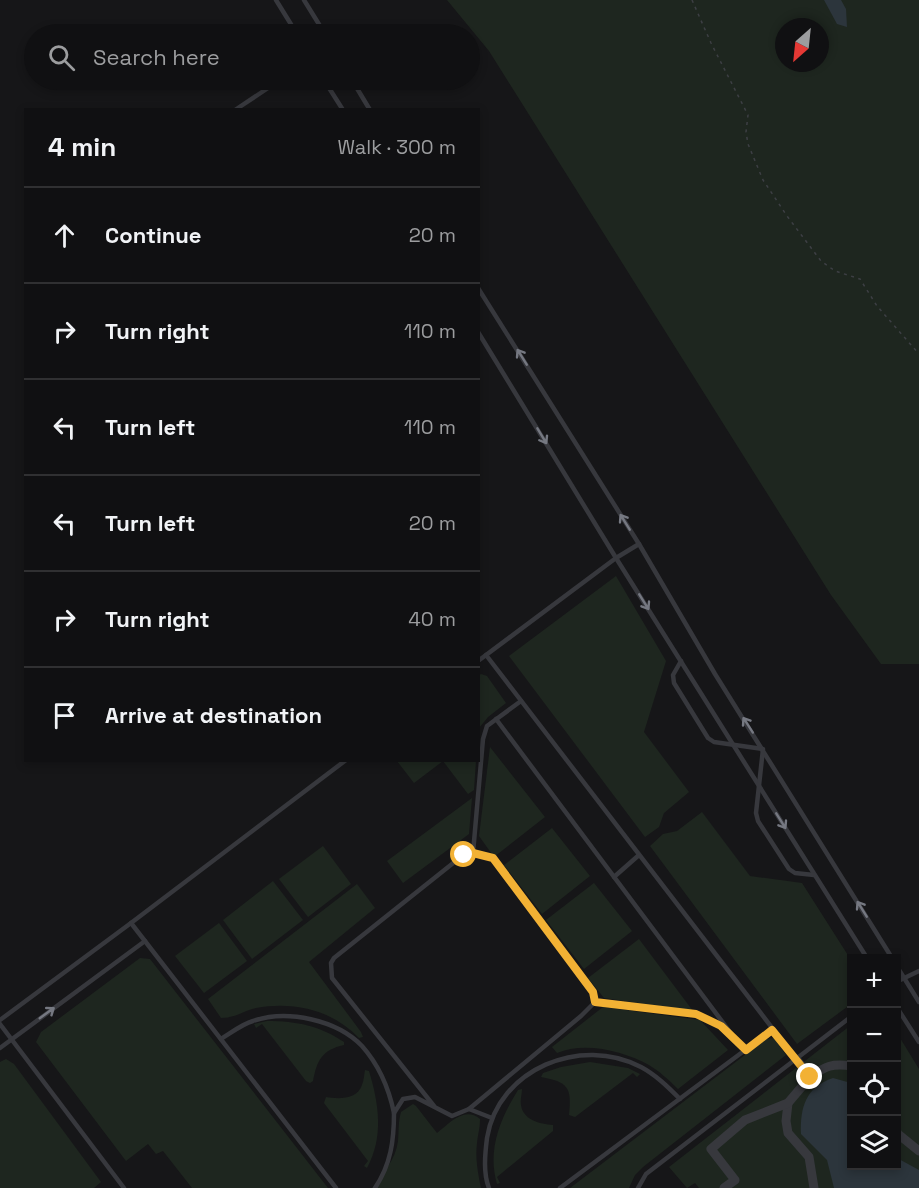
<!DOCTYPE html>
<html lang="en">
<head>
<meta charset="utf-8">
<style>
	:root { --surface:#101012; --page:#19191b; --text:#f1f3f6; --muted:#9c9d9f; --line:#303032 }
	body { margin:0; font-family:"Space Grotesk",sans-serif; background:var(--page); color:var(--text) }
	.controls { position:absolute; right:18px; bottom:18px; display:grid; overflow:hidden; border-radius:0px; box-shadow:0 3px 9px #0003 }
	.controls button { width:54px; height:54px; display:grid; place-items:center; padding:0; border:0; border-bottom:2px solid var(--line); background:var(--surface); color:var(--text); font:30px sans-serif }
	.compass { position:absolute; left:775px; top:18px; width:54px; height:54px; border-radius:50%; background:var(--surface); box-shadow:0 3px 9px #0003; rotate:207deg }
	.stop { position:absolute; width:18px; height:18px; margin:-14px; border:4px solid #f2b134; border-radius:50%; background:#fff }
	.stop.end { background:#f2b134; border-color:#fff; box-shadow:0 2px 6px #0008 }
	.list { margin:0; padding:0; list-style:none }
	h2 { display:flex; justify-content:space-between; align-items:center; height:78px; margin:0; padding:0 24px; font-size:26px }
	h2 small { font-size:20px; font-weight:400; color:var(--muted) }
	.list li { display:grid; grid-template-columns:39px 1fr auto; gap:18px; align-items:center; box-sizing:border-box; height:96px; padding:0 24px; border-top:2px solid var(--line) }
	.list b { display:block; font-size:22px; white-space:nowrap }
	.list em { font-size:20px; font-style:normal; color:var(--muted) }
	.icon { flex:none; width:33px; height:33px; fill:none; stroke:currentColor; stroke-width:2; stroke-linecap:round; stroke-linejoin:round }
	.map { position:relative; flex:none; width:919px; height:1188px; overflow:hidden }
	.search { position:absolute; background:var(--surface); box-shadow:0 3px 9px #0003; left:24px; top:24px; width:456px; height:66px; display:flex; align-items:center; gap:15px; box-sizing:border-box; padding:0 21px; border-radius:33px; color:var(--muted); font-size:22px }
	.panel { position:absolute; background:var(--surface); box-shadow:0 3px 9px #0003; left:24px; top:108px; width:456px; height:654px; border-radius:0px }
	.map>svg:first-child { display:block }
	.green { fill:#1e261f; fill-rule:evenodd }
	.water { fill:#2c353c }
	.lines { fill:none; stroke-linecap:round; stroke-linejoin:round }
	.path { stroke:#3d3f44; stroke-width:1.5; stroke-dasharray:3 4.5; stroke-linecap:butt }
	.lane { stroke:#37383d; stroke-width:4.5 }
	.street { stroke:#37383d; stroke-width:9 }
	.oneway { stroke:#757881 }
	.route { stroke:#f2b134; stroke-width:8 }
</style>
</head>
<body>
<div class="map">
<svg width="919" height="1188" viewBox="0 0 919 1188">
	<rect width="100%" height="100%" fill="#161618"/>
	<g class="green">
		<path d="M447 0H919V664H881L831 595 489 51ZM784 27H820V63H784Z"/>
		<path d="M616 576 666 661 644 732 689 792 664 813 659 827 645 837 509 656Z"/>
		<path d="M481 674 487 676 506 703 488 717 479 728 478 676Z"/>
		<path d="M490 747 545 817 494 857 479 836Z"/>
		<path d="M397 761H476L474 790 468 794 443 761 414 783Z"/>
		<path d="M472 798 469 834 403 883 387 861Z"/>
		<path d="M702 812 750 876 802 883 851 960V1004L797 1044 650 846 663 834 677 831Z"/>
		<path d="M552 828 590 876 542 914 504 865Z"/>
		<path d="M323 846 351 884 308 917 279 879Z"/>
		<path d="M273 881 303 920 252 959 223 920Z"/>
		<path d="M594 883 632 931 584 969 546 920Z"/>
		<path d="M357 884 375 908 309 962 361 1032 363 1037 359 1038C332 1010 294 1001 256 1008 243 1011 235 1018 221 1018L208 999Z"/>
		<path d="M219 923 247 961 204 993 175 956Z"/>
		<path d="M639 939 693 1011 604 998 588 978Z"/>
		<path d="M140 958 150 959 328 1188H192L163 1151 156 1154 148 1144 126 1161 36 1042 41 1032Z"/>
		<path d="M603 1007 700 1020 728 1050 678 1089C669 1080 659 1071 649 1065 624 1051 584 1041 557 1053L552 1047Z"/>
		<path d="M267 1021C297 1021 320 1026 344 1042V1045C322 1050 317 1060 313 1081L310 1083 306 1081 262 1024 256 1028 254 1024Z"/>
		<path d="M851 1025 852 1166H896L897 1033 919 1069V1188H699L695 1183 687 1188 669 1167Z"/>
		<path d="M774 1038 786 1055 643 1167 635 1175 629 1188H570L766 1039Z"/>
		<path d="M6 1059 14 1064 101 1182 94 1188H0V1062Z"/>
		<path d="M590 1062 628 1068 640 1074 637 1077 633 1073 575 1117 569 1115C572 1087 568 1082 541 1077L543 1073 561 1067Z"/>
		<path d="M365 1070 369 1071C379 1104 384 1137 367 1168L364 1166 368 1161 324 1103 326 1097C338 1099 357 1100 362 1085 364 1080 364 1075 365 1070Z"/>
		<path d="M522 1089C522 1094 520 1100 521 1105 523 1120 540 1124 553 1125V1131L497 1177 500 1183 497 1184C487 1150 500 1119 518 1090Z"/>
		<path d="M413 1104 416 1106 437 1133C450 1123 464 1106 480 1119 480 1128 478 1134 477 1143 475 1158 478 1173 481 1188H372C383 1174 396 1159 398 1141 399 1131 398 1122 401 1112Z"/>
	</g>
	<g class="water">
		<path d="M824 0H841L846 9 847 27 837 24Z"/>
		<path d="M833 1078 851 1083 852 1166H896L897 1158 919 1170V1188H834L827 1160 801 1134C800 1107 806 1087 833 1078Z"/>
	</g>
	<g class="lines">
		<path class="path" d="M692 0 711 43 748 115 746 132 748 144 763 180 787 216 821 261 835 271 860 279 877 306 919 354"/>
		<g class="lane">
			<path d="M276 0 297 34"/>
			<path d="M304 0 325 34"/>
			<path d="M324 80 343 110"/>
			<path d="M352 80 370 110"/>
			<path d="M235 110 280 80"/>
			<path d="M478 288 639 544 715 674 892 958"/>
			<path d="M478 332 616 558 867 958"/>
			<path d="M486 655 796 1059"/>
			<path d="M478 661 616 558 639 544"/>
			<path d="M681 661 673 675 674 683 708 738 714 742 763 749 756 813 758 821 789 869 795 873 814 875"/>
			<path d="M496 719 730 1032"/>
			<path d="M473 853 483 739 487 726 521 701"/>
			<path d="M614 877 639 855"/>
			<path d="M896 965 919 1002"/>
			<path d="M896 982 919 971"/>
			<path d="M595 1002 696 1014 721 1026 746 1050"/>
			<path d="M896 1006 919 1042"/>
			<path d="M0 1020 131 923"/>
			<path d="M0 1024 124 1188"/>
			<path d="M221 1039C231 1033 242 1024 253 1021 287 1009 337 1020 362 1046 378 1064 389 1089 394 1113L403 1099 415 1097 452 1116 469 1109 581 1016 595 1002 593 992 493 858C480 854 470 851 457 860L334 958 331 963 332 978 434 1106"/>
			<path d="M0 1048 145 941"/>
			<path d="M469 1109 492 1118"/>
			<path d="M336 1188 131 923 346 760"/>
			<path d="M375 1188C391 1164 394 1140 394 1113"/>
			<path d="M489 1188C483 1173 485 1154 487 1138 498 1069 581 1035 641 1067 656 1075 668 1087 680 1099"/>
			<path d="M560 1188 772 1030"/>
			<path d="M638 1188 646 1174 852 1016"/>
		</g>
		<g class="street">
			<path d="M796 1059 810 1077C826 1066 832 1063 852 1066"/>
			<path d="M788 1103 786 1121 788 1133 809 1157 814 1188"/>
			<path d="M896 1130 898 1134 919 1151"/>
			<path d="M724 1188 735 1180 711 1149 745 1120 788 1103 810 1077"/>
		</g>
	</g>
	<defs><path id="oneway-shaft" d="M-6 0H5M1.5-3L5.5 0L1.5 3" fill="none" stroke-width="1.6" stroke-linecap="round" stroke-linejoin="round" transform="scale(1.5)"/></defs>
	<g class="oneway">
		<use href="#oneway-shaft" transform="translate(522 357) rotate(-122)"/>
		<use href="#oneway-shaft" transform="translate(542 436) rotate(59)"/>
		<use href="#oneway-shaft" transform="translate(625 522) rotate(-122)"/>
		<use href="#oneway-shaft" transform="translate(644 602) rotate(58)"/>
		<use href="#oneway-shaft" transform="translate(748 725) rotate(-123)"/>
		<use href="#oneway-shaft" transform="translate(781 821) rotate(58)"/>
		<use href="#oneway-shaft" transform="translate(862 909) rotate(-122)"/>
		<use href="#oneway-shaft" transform="translate(47 1013) rotate(-36)"/>
	</g>
	<g class="lines">
		<path class="route" d="M464 855 473 853 493 858 593 992 595 1002 696 1014 721 1026 746 1050 772 1030 810 1077"/>
	</g>
</svg>
<div class="controls">
<button>+</button>
<button>−</button>
<button><svg class="icon" aria-label="locate" viewBox="0 0 24 24"><circle cx="12" cy="12" r="6"/><path d="M12 2v4M12 18v4M2 12h4M18 12h4"/></svg></button>
<button><svg class="icon" aria-label="layers" viewBox="0 0 24 24"><path d="M12 4l9 5-9 5-9-5zM3 14l9 5 9-5"/></svg></button>
</div>
<svg class="compass" viewBox="-18 -18 36 36"><path d="M0-13l5 13h-10z" fill="#e53935"/><path d="M0 13l5-13h-10z" fill="#9c9d9f"/></svg>
<div class="stop" style="left:464px;top:855px"></div>
<div class="stop end" style="left:810px;top:1077px"></div>
<div class="search"><svg class="icon" aria-label="search" viewBox="0 0 24 24"><circle cx="10" cy="10" r="6"/><path d="M15 15l6 6"/></svg>Search here</div>
<section class="panel">
<h2>4 min<small>Walk · 300 m</small></h2>
<ul class="list">
<li><svg class="icon" aria-label="ahead" viewBox="0 0 24 24"><path d="M12 20V5M6 11l6-6 6 6"/></svg><div><b>Continue</b></div><em>20 m</em></li>
<li><svg class="icon" aria-label="right" viewBox="0 0 24 24"><path d="M7 20v-9h11M14 6l5 5-5 5"/></svg><div><b>Turn right</b></div><em>110 m</em></li>
<li><svg class="icon" aria-label="left" viewBox="0 0 24 24"><path d="M17 20v-9H6M10 6l-5 5 5 5"/></svg><div><b>Turn left</b></div><em>110 m</em></li>
<li><svg class="icon" aria-label="left" viewBox="0 0 24 24"><path d="M17 20v-9H6M10 6l-5 5 5 5"/></svg><div><b>Turn left</b></div><em>20 m</em></li>
<li><svg class="icon" aria-label="right" viewBox="0 0 24 24"><path d="M7 20v-9h11M14 6l5 5-5 5"/></svg><div><b>Turn right</b></div><em>40 m</em></li>
<li><svg class="icon" aria-label="arrive" viewBox="0 0 24 24"><path d="M6 21V4h12l-3 4 3 4H6"/></svg><div><b>Arrive at destination</b></div></li>
</ul>
</section>
</div>
</body>
</html>
